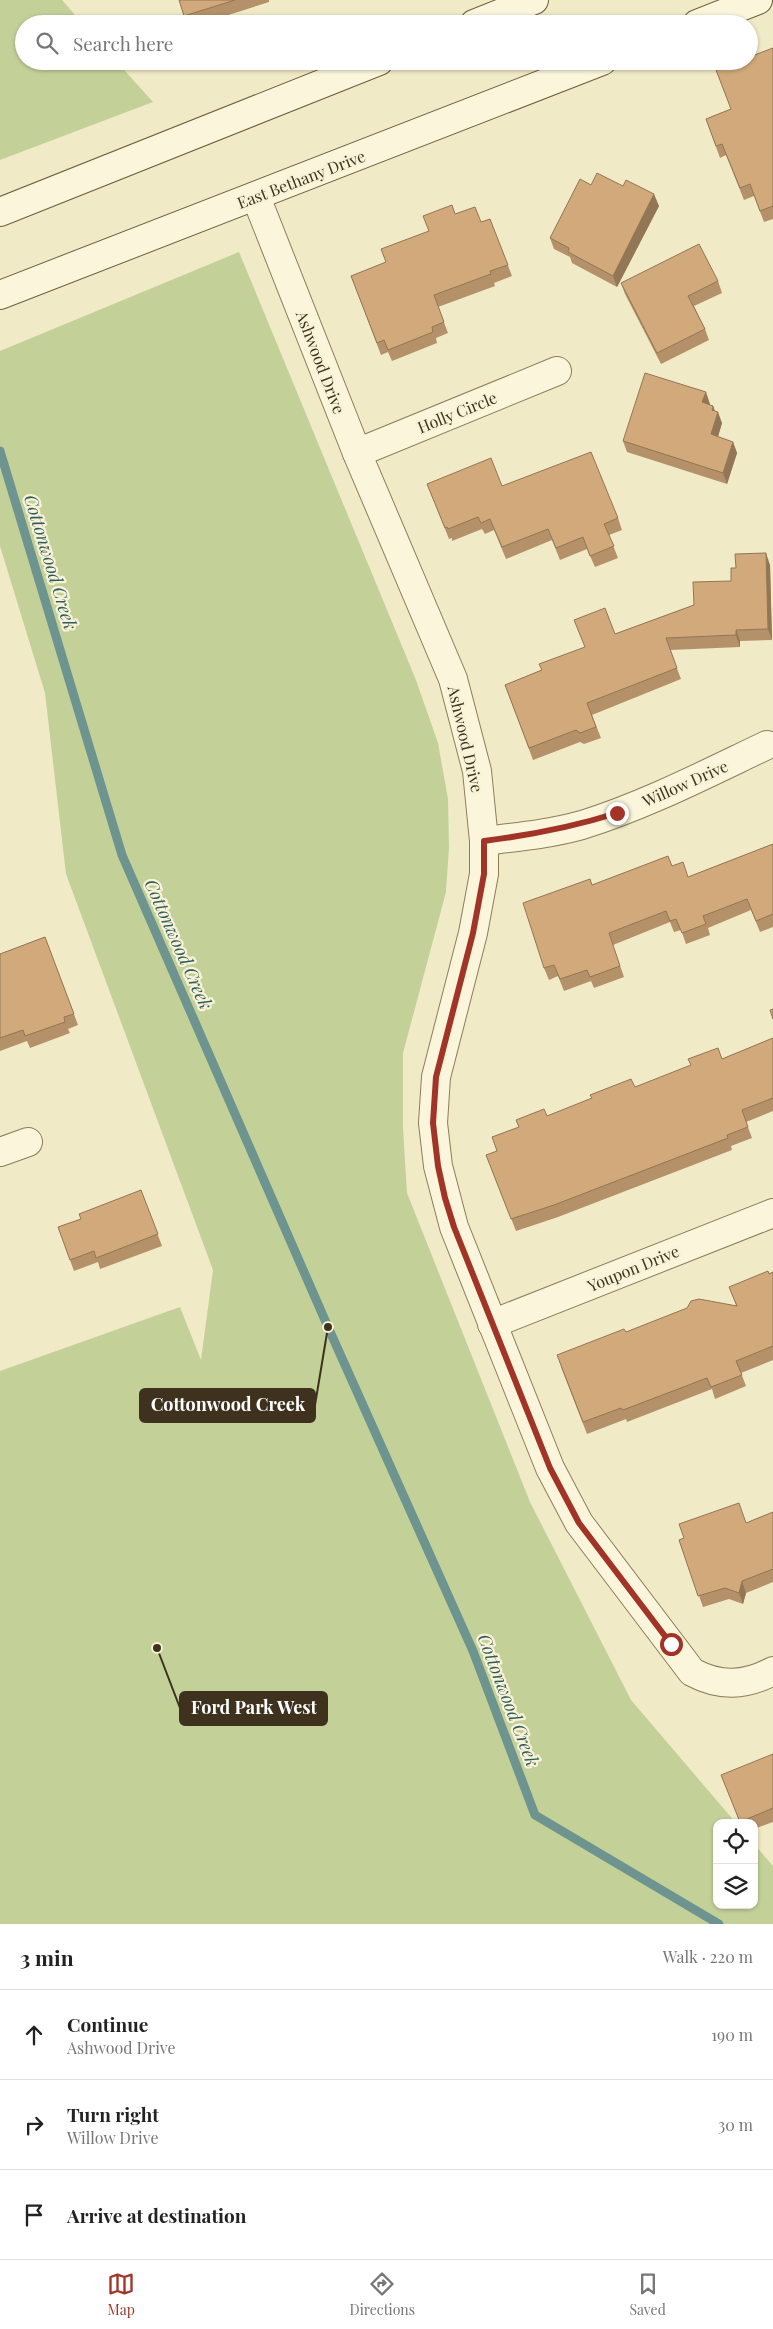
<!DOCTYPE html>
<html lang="en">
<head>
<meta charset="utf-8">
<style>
	:root { --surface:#fff; --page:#f6f6f6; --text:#222; --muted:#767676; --line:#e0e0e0; --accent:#a13426 }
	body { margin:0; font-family:"Playfair Display",serif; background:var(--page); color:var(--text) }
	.controls { position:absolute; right:15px; bottom:15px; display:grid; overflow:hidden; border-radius:10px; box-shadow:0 1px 4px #0004 }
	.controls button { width:45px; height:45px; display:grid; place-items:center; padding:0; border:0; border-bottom:1px solid var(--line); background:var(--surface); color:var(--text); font:25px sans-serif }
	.stop { position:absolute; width:15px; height:15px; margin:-11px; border:4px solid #a13426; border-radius:50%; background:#fff }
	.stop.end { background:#a13426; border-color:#fff; box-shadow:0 1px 5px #0008 }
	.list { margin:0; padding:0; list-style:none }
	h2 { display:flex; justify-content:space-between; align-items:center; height:65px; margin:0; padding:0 20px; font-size:21px }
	h2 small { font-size:16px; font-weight:400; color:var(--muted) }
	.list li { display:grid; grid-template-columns:32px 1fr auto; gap:15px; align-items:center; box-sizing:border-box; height:90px; padding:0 20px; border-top:1px solid var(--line) }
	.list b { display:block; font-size:19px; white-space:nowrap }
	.list p { margin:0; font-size:16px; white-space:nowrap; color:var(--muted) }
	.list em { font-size:16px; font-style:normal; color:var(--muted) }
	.icon { flex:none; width:28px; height:28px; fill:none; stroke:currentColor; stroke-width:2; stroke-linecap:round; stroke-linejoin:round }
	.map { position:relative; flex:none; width:773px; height:1924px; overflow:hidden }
	.search { position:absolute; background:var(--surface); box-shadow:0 1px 4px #0004; left:15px; right:15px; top:15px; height:55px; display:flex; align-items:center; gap:12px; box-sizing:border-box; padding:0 18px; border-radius:28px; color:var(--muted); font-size:19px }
	.sheet { height:335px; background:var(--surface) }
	nav { display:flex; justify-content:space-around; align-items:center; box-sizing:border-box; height:70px; border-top:1px solid var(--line); background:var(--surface); font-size:14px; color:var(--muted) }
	nav a { display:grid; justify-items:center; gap:2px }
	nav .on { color:var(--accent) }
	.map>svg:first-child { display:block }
	.green { fill:#c3d199 }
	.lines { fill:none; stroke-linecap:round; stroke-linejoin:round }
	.stream { stroke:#6e948f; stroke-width:9 }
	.street-casing { stroke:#8e7c5a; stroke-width:30 }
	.secondary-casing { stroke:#705d3d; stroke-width:30 }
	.street { stroke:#fbf5db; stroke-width:28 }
	.secondary { stroke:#fbf5db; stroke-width:28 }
	.wall { fill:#b49169 }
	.shaded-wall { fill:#927655 }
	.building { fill:#d1a97a; stroke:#927655 }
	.route { stroke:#a13426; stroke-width:6 }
	.labels { text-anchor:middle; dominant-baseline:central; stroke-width:4.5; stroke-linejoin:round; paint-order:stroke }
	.street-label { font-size:16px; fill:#3e321f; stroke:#f8f2d7 }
	.water-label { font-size:18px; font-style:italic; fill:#2e5c5e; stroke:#f8f2d7 }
	.leader { fill:none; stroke:#3e321f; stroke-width:2 }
	.callout-dot { fill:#3e321f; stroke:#f8f2d7; stroke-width:2 }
	.callout { fill:#3e321f; stroke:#3e321f; stroke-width:2 }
	.callout-label { font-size:18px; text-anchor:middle; font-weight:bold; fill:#fff }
</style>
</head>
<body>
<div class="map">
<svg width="773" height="1924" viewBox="0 0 773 1924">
	<rect width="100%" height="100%" fill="#f1eac7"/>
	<g class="green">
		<path d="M0 0H62L83 24H24V61H116L153 102 0 160Z"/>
		<path d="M239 252 416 680 438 743 448 799 449 847 446 892 403 1053V1128L407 1193 530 1502 631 1700 736 1823H717V1905H754V1844L773 1866V1924H0V1371L180 1307 201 1360 213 1270 66 874 45 693 0 546V351Z"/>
	</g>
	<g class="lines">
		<path class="stream" d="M0 451 122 855 328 1327 473 1651 535 1815 719 1924"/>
		<g class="street-casing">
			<g id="street">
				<path d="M256 197 357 453 453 679 477 771 484 841V874L473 933 436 1077 433 1123 438 1166 454 1227 550 1468 579 1523 692 1672C720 1687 745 1686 773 1671"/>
				<path d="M357 453 557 371"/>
				<path d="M484 841C517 837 550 834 582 825 646 805 706 774 767 745"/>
				<path d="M0 1152 28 1142"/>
				<path d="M492 1324 773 1213"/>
			</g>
		</g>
		<g class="secondary-casing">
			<g id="secondary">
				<path d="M474 24 534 0"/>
				<path d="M697 24 758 0"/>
				<path d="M0 212 379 61"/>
				<path d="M0 295 602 61"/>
			</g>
		</g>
		<use href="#street" class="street"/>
		<use href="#secondary" class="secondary"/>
	</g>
	<g class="wall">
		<path d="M179 0H269V2L200 24H187Z"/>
		<path d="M773 48V219L764 222 754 196 744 200 726 155 720 158 706 119 731 109Z"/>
		<path d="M591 185 659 206 617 287 572 263 570 257 554 249 550 238Z"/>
		<path d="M455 214 481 222 490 219 512 276 494 283 495 286 438 307 448 333 436 338 437 343 392 361 388 352 381 355 351 276 386 263 429 231Z"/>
		<path d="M718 281 722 293 694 306 705 329 709 340 661 364 625 294 621 283Z"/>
		<path d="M710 404 709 405 713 406 715 411 722 423 718 437 733 442 737 453 727 484 627 452 623 441Z"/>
		<path d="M427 484 502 486 618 518 622 530 609 535 618 558 595 567 587 549 560 560 552 540 506 559 494 530 485 534 482 529 452 541V538L449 539Z"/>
		<path d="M770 565 772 640 740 641V647L670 650 681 679 592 715 601 738 584 744 580 742 533 760 505 685 541 670 615 634 694 605 731 581Z"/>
		<path d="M773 844V927L760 932 751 910 708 928 710 935 686 944 681 930 674 932 670 922 613 945 624 977 594 988 591 981 564 991 558 976 549 980 544 968 592 885 672 866 688 877Z"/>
		<path d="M45 937 78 1025 68 1029 70 1033 30 1048 27 1041 0 1051V954Z"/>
		<path d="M773 1038V1111L746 1122 752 1138 731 1146 732 1150 558 1217 516 1231 486 1155 497 1151 547 1116 635 1087 722 1059Z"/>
		<path d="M141 1190 162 1246 100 1269 98 1262 74 1271 58 1227 81 1219Z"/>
		<path d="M773 1272V1360L741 1373 746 1386 715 1399 712 1389 627 1422 626 1419 587 1434 561 1367 626 1332 736 1305 729 1287Z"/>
		<path d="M773 1512V1582L746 1593 743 1604 729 1599 703 1607 679 1540 684 1538 746 1523Z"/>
		<path d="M773 1754V1822L754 1829V1823H740L726 1786Z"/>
	</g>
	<g class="shaded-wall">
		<path d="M654 194 659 206 617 287 613 276Z"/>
		<path d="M706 392 710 404 706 414 702 402Z"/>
		<path d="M713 406 716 415 718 412 722 423 715 446 711 434 712 410Z"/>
		<path d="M733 442 737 453 727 484 723 473Z"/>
		<path d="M766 553 770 565 772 640 768 629Z"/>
		<path d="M736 630 740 641V647L736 635Z"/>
		<path d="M742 1581 746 1593 743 1604 739 1593Z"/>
	</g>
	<g class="building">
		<path d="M179 0H235L184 16Z"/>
		<path d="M773 48V206L760 211 750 184 740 188 722 144 716 146 706 119 731 109 716 70 738 61H749V57Z"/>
		<path d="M597 173 623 186 626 180 654 194 613 276 568 252 569 248 550 238 580 179 591 185Z"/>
		<path d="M452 205 455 214 475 207 481 222 490 219 508 265 490 271 491 274 434 295 444 322 432 327 433 332 388 350 384 340 377 343 351 276 386 262 381 249 429 231 423 216Z"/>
		<path d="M699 244 718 281 688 296 705 329 657 353 621 283Z"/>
		<path d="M645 373 706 392 702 402 713 406 712 410 718 412 711 434 733 442 723 473 623 441Z"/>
		<path d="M591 452 618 518 604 524 614 546 590 556 583 537 556 548 548 529 502 547 490 519 481 523 478 517 448 529 447 527 445 528 427 484 491 458 502 486Z"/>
		<path d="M766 553 768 629 736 630V635L666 638 677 668 587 703 596 727 580 733 576 730 529 748 505 685 542 670 539 664 585 647 574 620 605 608 615 634 694 605 693 582 731 581V568H736L735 554Z"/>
		<path d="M773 844V914L756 921 747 899 703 916 706 924 682 933 676 919 670 921 666 911 609 933 620 966 590 977 587 970 560 979 554 965 544 968 523 903 590 879 592 885 668 856 672 866 683 862 688 877Z"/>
		<path d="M45 937 74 1014 64 1017 65 1022 25 1036 23 1030 0 1038V954Z"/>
		<path d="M773 1009V1019L770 1010Z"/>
		<path d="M773 1038V1098L742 1110 748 1127 727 1135 728 1138 554 1205 511 1219 486 1155 497 1151 492 1137 519 1127 516 1120 544 1109 547 1116 592 1098 590 1095 631 1079 635 1087 691 1065 688 1059 718 1048 722 1059Z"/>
		<path d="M141 1190 158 1234 96 1258 94 1251 70 1260 58 1227 81 1219 79 1214Z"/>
		<path d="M768 1271 769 1274 773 1272V1346L736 1361 742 1375 711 1387 707 1378 623 1410 621 1408 583 1422 557 1355 624 1329 626 1332 687 1308 691 1301 699 1299 737 1306 729 1287Z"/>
		<path d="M739 1503 746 1523 773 1512V1569L742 1581 739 1593 725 1588 698 1596 679 1540 684 1538 679 1524Z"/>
		<path d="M773 1754V1808L740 1822 721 1775Z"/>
	</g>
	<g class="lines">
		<path class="route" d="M617 813C573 827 531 835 484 841V874L473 933 436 1077 433 1123 438 1166 445 1198 454 1227 550 1468 579 1523 671 1644"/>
	</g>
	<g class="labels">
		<g class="street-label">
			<text transform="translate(301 179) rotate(-21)">East Bethany Drive</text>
			<text transform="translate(321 362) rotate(69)">Ashwood Drive</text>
			<text transform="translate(457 412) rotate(-22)">Holly Circle</text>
			<text transform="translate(466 739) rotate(77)">Ashwood Drive</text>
			<text transform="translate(685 783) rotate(-24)">Willow Drive</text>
			<text transform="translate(633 1268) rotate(-22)">Youpon Drive</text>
		</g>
		<g class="water-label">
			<text transform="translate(51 562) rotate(73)">Cottonwood Creek</text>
			<text transform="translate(179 944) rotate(66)">Cottonwood Creek</text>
			<text transform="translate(509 1700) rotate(69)">Cottonwood Creek</text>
		</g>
	</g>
	<path class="leader" d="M328 1327L315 1405M157 1648L180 1708"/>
	<g class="callout-dot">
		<circle cx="328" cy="1327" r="5"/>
		<circle cx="157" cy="1648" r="5"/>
	</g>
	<g class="callout">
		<rect x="140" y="1389" width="175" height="33" rx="5"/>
		<rect x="180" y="1692" width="147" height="33" rx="5"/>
	</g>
	<g class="callout-label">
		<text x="228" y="1411">Cottonwood Creek</text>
		<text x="254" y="1714">Ford Park West</text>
	</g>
</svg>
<div class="controls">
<button><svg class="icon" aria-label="locate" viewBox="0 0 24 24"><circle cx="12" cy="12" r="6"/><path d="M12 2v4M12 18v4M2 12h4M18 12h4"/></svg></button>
<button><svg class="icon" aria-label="layers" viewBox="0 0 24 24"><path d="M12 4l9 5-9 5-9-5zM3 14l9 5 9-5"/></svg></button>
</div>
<div class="stop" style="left:671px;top:1644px"></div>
<div class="stop end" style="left:617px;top:813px"></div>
<div class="search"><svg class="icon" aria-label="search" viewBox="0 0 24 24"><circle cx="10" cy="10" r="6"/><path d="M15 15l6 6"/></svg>Search here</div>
</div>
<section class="sheet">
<h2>3 min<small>Walk · 220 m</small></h2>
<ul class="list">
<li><svg class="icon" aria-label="ahead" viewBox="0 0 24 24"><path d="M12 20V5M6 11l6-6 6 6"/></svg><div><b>Continue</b><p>Ashwood Drive</p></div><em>190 m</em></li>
<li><svg class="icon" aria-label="right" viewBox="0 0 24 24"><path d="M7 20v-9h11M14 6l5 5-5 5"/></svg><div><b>Turn right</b><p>Willow Drive</p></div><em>30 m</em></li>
<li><svg class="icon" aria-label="arrive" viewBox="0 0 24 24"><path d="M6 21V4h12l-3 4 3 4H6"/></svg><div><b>Arrive at destination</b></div></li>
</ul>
</section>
<nav>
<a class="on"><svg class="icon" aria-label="map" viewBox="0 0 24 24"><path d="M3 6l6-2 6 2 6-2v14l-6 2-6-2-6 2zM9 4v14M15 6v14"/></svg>Map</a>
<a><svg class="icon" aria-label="directions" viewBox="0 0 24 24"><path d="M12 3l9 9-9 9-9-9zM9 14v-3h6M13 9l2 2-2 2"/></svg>Directions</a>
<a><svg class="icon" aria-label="saved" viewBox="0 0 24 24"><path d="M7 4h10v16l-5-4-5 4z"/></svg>Saved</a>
</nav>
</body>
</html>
